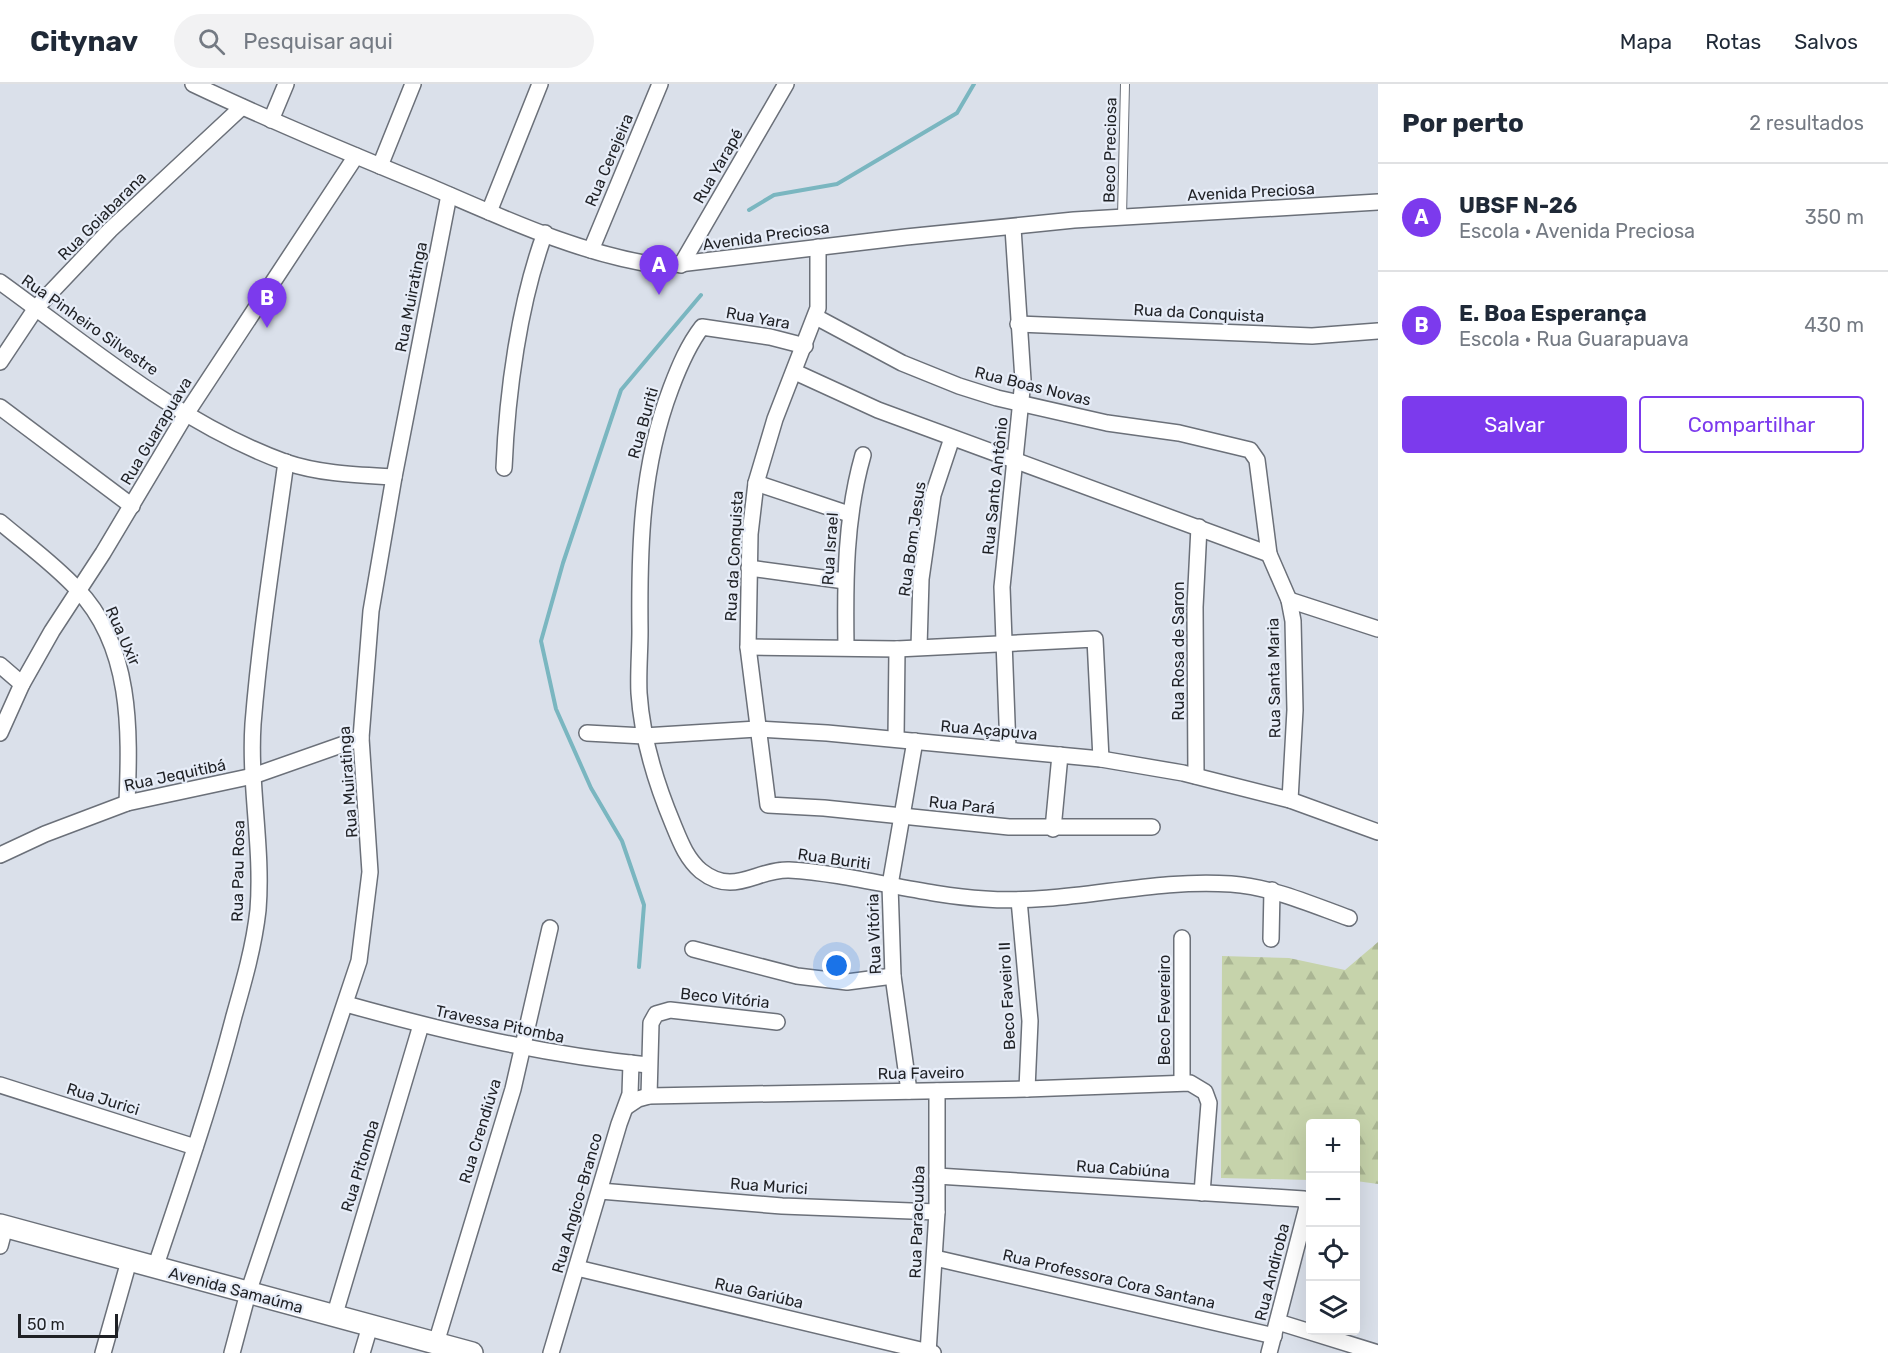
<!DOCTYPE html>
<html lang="pt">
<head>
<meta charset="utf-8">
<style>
	:root { --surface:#fff; --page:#f2f2f3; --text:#1f2937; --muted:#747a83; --line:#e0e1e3; --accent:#7c3aed }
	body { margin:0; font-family:Rubik,sans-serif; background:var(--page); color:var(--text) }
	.controls { position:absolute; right:18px; bottom:18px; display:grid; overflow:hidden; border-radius:6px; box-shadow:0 6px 24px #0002 }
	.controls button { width:54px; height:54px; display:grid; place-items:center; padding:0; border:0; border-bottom:2px solid var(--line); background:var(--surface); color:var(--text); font:30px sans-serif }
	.scale { position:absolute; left:18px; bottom:15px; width:100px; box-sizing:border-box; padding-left:6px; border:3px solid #1f2125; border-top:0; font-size:16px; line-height:21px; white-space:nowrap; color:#1f2125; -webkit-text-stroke:4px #e7edf8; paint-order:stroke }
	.you { position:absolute; left:837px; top:882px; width:21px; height:21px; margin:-15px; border:4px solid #fff; border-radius:50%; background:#1a73e8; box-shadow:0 0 0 9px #1a73e833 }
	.badge { display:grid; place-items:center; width:39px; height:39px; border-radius:50%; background:var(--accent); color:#fff; font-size:20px; font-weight:700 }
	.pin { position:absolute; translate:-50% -50px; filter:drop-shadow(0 2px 3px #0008) }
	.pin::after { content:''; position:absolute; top:32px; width:21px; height:18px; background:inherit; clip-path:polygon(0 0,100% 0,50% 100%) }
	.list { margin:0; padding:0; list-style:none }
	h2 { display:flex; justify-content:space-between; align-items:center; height:78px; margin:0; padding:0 24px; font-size:26px }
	h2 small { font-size:20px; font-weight:400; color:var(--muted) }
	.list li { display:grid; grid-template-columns:39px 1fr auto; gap:18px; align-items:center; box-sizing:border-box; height:108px; padding:0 24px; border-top:2px solid var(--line) }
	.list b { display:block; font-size:22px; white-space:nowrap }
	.list p { margin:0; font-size:20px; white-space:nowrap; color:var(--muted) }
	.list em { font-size:20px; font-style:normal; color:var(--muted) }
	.actions { display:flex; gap:12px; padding:18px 24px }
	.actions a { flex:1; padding:14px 0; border:2px solid var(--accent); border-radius:6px; text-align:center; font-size:21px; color:var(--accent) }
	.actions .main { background:var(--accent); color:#fff }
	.icon { flex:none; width:33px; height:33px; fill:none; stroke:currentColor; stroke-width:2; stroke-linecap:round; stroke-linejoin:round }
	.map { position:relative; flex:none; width:1378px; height:1269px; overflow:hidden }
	header { display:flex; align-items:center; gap:36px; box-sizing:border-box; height:84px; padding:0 30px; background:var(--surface); border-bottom:2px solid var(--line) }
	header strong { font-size:28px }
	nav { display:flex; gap:33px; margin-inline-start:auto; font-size:21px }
	.search { width:420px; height:54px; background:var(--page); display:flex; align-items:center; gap:15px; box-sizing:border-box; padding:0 21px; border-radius:33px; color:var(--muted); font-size:22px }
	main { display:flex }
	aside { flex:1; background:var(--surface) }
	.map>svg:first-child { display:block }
	.forest { fill:url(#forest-firs) }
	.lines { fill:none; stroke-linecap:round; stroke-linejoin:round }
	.stream { stroke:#7ab6c0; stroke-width:4 }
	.lane-casing { stroke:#6b7079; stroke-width:10 }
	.street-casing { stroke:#6b7079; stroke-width:18 }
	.secondary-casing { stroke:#6b7079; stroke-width:24 }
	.lane { stroke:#fff; stroke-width:8 }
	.street { stroke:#fff; stroke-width:15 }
	.secondary { stroke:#fff; stroke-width:21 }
	.labels { text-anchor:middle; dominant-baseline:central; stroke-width:4.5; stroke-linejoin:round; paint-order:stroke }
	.street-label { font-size:16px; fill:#1f2125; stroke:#e7edf8 }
</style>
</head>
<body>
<header>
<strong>Citynav</strong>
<div class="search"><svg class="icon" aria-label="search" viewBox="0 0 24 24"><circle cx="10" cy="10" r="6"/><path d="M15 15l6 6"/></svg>Pesquisar aqui</div>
<nav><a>Mapa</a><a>Rotas</a><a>Salvos</a></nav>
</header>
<main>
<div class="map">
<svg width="1378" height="1269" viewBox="0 0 1378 1269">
	<defs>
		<pattern id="forest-firs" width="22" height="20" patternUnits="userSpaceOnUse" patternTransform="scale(1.5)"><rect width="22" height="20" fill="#c6d3ab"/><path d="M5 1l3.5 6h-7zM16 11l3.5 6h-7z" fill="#aab593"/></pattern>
	</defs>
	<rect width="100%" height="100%" fill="#dae0ea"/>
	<path class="forest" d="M1378 858V1100L1356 1097V1040H1310V1096L1221 1094 1222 872 1289 874 1345 886Z"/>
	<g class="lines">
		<g class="stream">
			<path d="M749 126 774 111 837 100 957 29 974 0"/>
			<path d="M639 883 644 821 622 757 591 704 556 625 541 557 563 479 621 306 701 211"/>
		</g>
		<g class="lane-casing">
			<path id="lane" d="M1122 133 1125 0"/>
		</g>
		<g class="street-casing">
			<g id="street">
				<path d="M193 0C271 37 351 70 431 103 505 135 582 171 662 182L906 153 1074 136 1378 118"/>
				<path d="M271 36 286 0"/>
				<path d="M380 82 413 0"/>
				<path d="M489 128 540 0"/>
				<path d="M818 163V224L775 335 756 399 750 450 748 563 768 721 824 724 1009 743H1152"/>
				<path d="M591 166 660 0"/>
				<path d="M681 181 786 0"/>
				<path d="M0 198C90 263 180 340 285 378 320 390 358 391 394 393"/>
				<path d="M816 233 902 279 959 302 997 314 1107 339 1179 349 1250 366 1257 376 1269 470 1289 516 1293 537 1295 626 1290 716"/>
				<path d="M1018 240 1312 252 1378 247"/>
				<path d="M805 262 770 253 702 243C688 261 679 283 671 304 641 383 639 463 640 547 640 567 638 588 639 609 642 654 655 697 673 740 680 757 686 774 701 787 734 813 756 785 789 786 855 790 919 811 985 815 1068 821 1148 794 1231 800 1272 803 1310 820 1349 834"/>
				<path d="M0 278 36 224 110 146 242 23"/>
				<path d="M795 288 878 326 1269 470"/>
				<path d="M0 323 132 422"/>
				<path d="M504 384C507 310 519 219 545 149"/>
				<path d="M756 399 849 430"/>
				<path d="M0 438C26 460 54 480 77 505 132 562 130 646 127 719"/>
				<path d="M749 484 845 497"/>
				<path d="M1289 516 1378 545"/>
				<path d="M748 563 897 565 1095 555 1101 675"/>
				<path d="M846 563C845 498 845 434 863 371"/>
				<path d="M919 563 921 495 933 411 952 354"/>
				<path d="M0 581 22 600"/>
				<path d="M0 649 22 600 52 547 103 469 186 330 356 72"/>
				<path d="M587 649 644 652 757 645 827 649 1101 675 1183 689 1290 716 1378 748"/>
				<path d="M896 654 897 565"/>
				<path d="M1008 665 1002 503 1023 296 1013 144"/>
				<path d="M1196 692 1195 523 1199 443"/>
				<path d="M1053 745 1060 671"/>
				<path d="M0 771 45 750 127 719 253 692 361 654"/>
				<path d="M1019 816 1030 937 1027 1005"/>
				<path d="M1182 854V998"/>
				<path d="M1271 855 1272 806"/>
				<path d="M693 865 797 892 847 898 893 892"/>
				<path d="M346 920C446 948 545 971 648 981"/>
				<path d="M0 1001 195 1063"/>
				<path d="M909 1007 893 892 890 801 915 657"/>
				<path d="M649 1012 651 939 656 930 670 926 777 938"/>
				<path d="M626 1023 638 1015 649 1012 1027 1005 1190 999 1205 1008 1209 1019 1202 1109"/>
				<path d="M937 1092 1304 1115 1307 1123 1269 1269"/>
				<path d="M600 1107 782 1122 937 1128"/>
				<path d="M0 1162 5 1143"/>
				<path d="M935 1174 1274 1252"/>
				<path d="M155 1184C183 1101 212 1017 234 932 244 897 254 862 258 826 263 764 249 702 253 640 260 553 274 465 286 378"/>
				<path d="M577 1184 933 1269"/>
				<path d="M334 1233 421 941"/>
				<path d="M1278 1238 1378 1269"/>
				<path d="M436 1259 513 1005 550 844"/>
				<path d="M103 1269 129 1177"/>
				<path d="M232 1269 248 1209 359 877 370 788 361 654 371 527 394 393 449 111"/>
				<path d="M362 1269 370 1242"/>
				<path d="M551 1269 619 1040 630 1010 631 979"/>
				<path d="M928 1269 937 1128V1007"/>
			</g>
		</g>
		<g class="secondary-casing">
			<path id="secondary" d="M0 1141 472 1269"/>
		</g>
		<use href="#lane" class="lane"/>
		<use href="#street" class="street"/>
		<use href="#secondary" class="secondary"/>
	</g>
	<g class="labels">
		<g class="street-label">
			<text transform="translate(1110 66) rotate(-89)">Beco Preciosa</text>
			<text transform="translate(609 76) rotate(-67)">Rua Cerejeira</text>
			<text transform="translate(718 82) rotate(-60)">Rua Yarapé</text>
			<text transform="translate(1251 108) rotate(-3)">Avenida Preciosa</text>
			<text transform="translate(102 132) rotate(-45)">Rua Goiabarana</text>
			<text transform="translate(766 152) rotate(-8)">Avenida Preciosa</text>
			<text transform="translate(411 213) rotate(-79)">Rua Muiratinga</text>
			<text transform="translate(1199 229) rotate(3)">Rua da Conquista</text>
			<text transform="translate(758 234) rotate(10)">Rua Yara</text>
			<text transform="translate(90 241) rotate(35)">Rua Pinheiro Silvestre</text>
			<text transform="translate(1033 302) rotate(14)">Rua Boas Novas</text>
			<text transform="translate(643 339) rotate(-74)">Rua Buriti</text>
			<text transform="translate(156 347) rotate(-59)">Rua Guarapuava</text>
			<text transform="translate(995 402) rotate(-84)">Rua Santo Antônio</text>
			<text transform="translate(912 455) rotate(-82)">Rua Bom Jesus</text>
			<text transform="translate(830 465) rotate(-86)">Rua Israel</text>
			<text transform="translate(734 472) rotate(-87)">Rua da Conquista</text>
			<text transform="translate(123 552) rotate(66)">Rua Uxir</text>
			<text transform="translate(1178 567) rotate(-90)">Rua Rosa de Saron</text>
			<text transform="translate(1274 594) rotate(-91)">Rua Santa Maria</text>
			<text transform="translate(989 646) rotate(5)">Rua Açapuva</text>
			<text transform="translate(175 691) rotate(-12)">Rua Jequitibá</text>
			<text transform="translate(348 698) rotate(-94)">Rua Muiratinga</text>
			<text transform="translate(962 721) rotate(6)">Rua Pará</text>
			<text transform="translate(834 775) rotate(8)">Rua Buriti</text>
			<text transform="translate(238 787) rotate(-89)">Rua Pau Rosa</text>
			<text transform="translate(874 850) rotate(-92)">Rua Vitória</text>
			<text transform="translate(1007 912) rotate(-93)">Beco Faveiro II</text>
			<text transform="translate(725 914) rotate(6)">Beco Vitória</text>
			<text transform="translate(1164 926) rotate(-90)">Beco Fevereiro</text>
			<text transform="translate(500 940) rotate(12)">Travessa Pitomba</text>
			<text transform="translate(921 989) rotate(-1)">Rua Faveiro</text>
			<text transform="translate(103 1015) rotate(17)">Rua Jurici</text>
			<text transform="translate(480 1047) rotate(-73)">Rua Crendiúva</text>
			<text transform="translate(360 1082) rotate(-73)">Rua Pitomba</text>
			<text transform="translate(1123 1085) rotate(4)">Rua Cabiúna</text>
			<text transform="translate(769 1102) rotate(4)">Rua Murici</text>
			<text transform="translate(577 1119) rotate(-74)">Rua Angico-Branco</text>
			<text transform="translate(917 1138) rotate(-88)">Rua Paracuúba</text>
			<text transform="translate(1272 1188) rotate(-76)">Rua Andiroba</text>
			<text transform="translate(1109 1195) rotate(13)">Rua Professora Cora Santana</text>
			<text transform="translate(236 1206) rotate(15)">Avenida Samaúma</text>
			<text transform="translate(759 1209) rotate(13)">Rua Gariúba</text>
		</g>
	</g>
</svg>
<div class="controls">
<button>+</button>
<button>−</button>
<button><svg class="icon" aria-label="locate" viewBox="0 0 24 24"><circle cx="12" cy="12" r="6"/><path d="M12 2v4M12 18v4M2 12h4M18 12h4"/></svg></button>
<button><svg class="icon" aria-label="layers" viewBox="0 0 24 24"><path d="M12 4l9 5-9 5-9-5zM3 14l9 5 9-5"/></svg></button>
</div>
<div class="scale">50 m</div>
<div class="you"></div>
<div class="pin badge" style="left:659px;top:211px">A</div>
<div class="pin badge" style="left:267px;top:244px">B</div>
</div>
<aside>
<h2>Por perto<small>2 resultados</small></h2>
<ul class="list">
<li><span class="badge">A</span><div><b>UBSF N-26</b><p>Escola · Avenida Preciosa</p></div><em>350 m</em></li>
<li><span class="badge">B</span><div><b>E. Boa Esperança</b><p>Escola · Rua Guarapuava</p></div><em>430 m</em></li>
</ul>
<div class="actions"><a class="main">Salvar</a><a>Compartilhar</a></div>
</aside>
</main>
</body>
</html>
